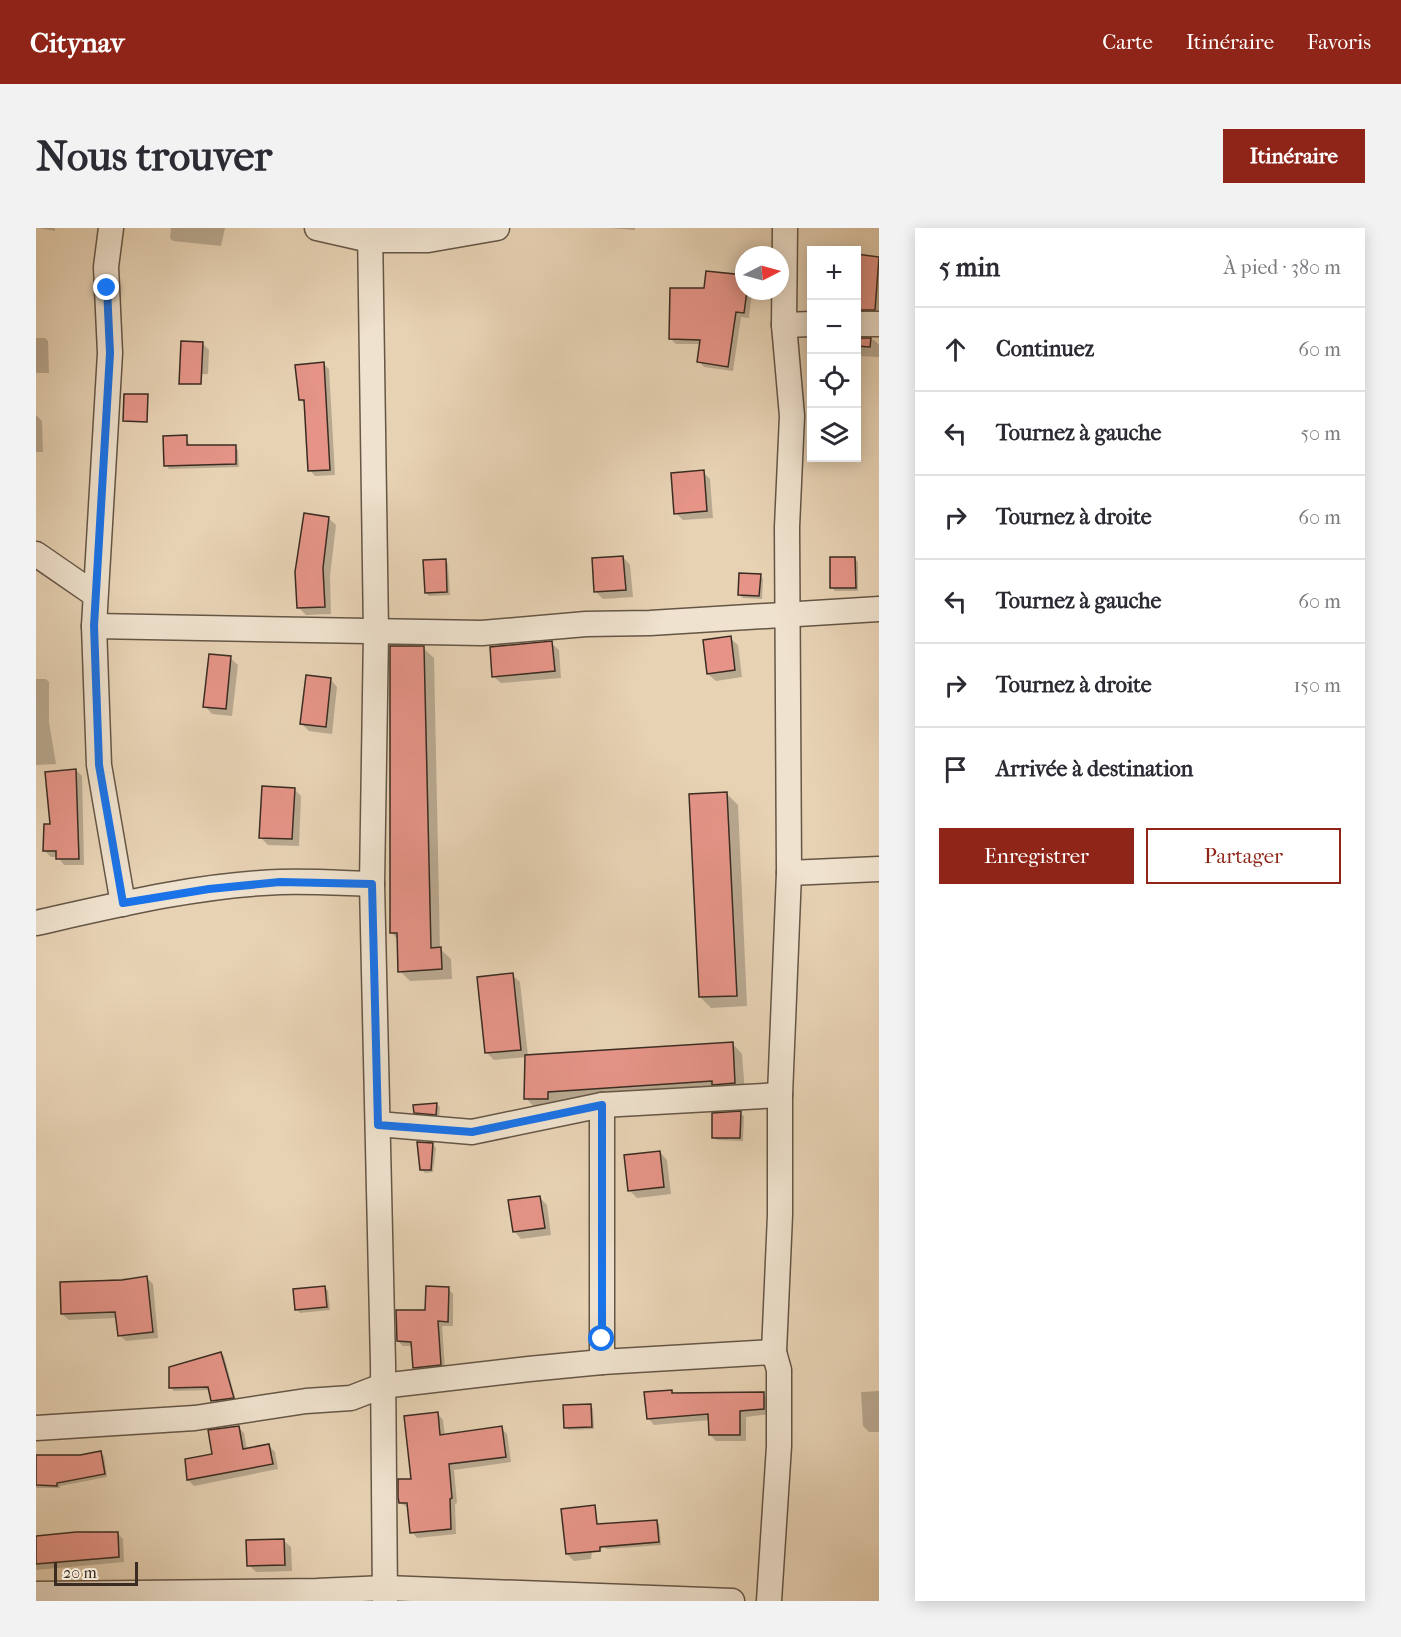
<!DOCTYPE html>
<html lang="fr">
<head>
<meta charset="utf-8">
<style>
	:root { --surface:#fff; --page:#f2f2f3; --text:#2b2b33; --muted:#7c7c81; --line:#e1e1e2; --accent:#8f2418 }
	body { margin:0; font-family:"IM FELL French Canon",serif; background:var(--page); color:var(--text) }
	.controls { position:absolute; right:18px; top:18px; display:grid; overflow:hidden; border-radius:0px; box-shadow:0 3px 15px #0003 }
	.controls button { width:54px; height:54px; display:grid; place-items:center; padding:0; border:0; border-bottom:2px solid var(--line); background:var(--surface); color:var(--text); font:30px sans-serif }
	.compass { position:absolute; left:699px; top:18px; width:54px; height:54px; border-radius:50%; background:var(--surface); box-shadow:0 3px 15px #0003; rotate:84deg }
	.scale { position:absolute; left:18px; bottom:15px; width:84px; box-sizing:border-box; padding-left:6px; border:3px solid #3a2c22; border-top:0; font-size:16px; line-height:21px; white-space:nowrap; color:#3a2c22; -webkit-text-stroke:4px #efe2ce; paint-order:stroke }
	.stop { position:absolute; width:18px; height:18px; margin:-14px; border:4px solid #1a73e8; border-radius:50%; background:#fff }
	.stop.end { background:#1a73e8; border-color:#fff; box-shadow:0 2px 6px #0008 }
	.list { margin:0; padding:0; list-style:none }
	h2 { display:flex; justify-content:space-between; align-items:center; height:78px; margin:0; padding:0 24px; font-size:26px }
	h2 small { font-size:20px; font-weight:400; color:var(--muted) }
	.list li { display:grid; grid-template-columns:39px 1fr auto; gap:18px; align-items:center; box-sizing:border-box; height:84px; padding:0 24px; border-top:2px solid var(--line) }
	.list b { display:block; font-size:22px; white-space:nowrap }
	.list em { font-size:20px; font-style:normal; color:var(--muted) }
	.actions { display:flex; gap:12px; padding:18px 24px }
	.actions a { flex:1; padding:14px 0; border:2px solid var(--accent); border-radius:0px; text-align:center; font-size:21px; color:var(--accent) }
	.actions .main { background:var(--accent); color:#fff }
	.icon { flex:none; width:33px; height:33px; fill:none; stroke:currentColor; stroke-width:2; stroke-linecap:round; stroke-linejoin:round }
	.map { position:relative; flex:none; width:843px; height:1373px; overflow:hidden; border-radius:0px }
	header { display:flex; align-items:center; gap:36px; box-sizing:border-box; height:84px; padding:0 30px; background:var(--accent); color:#fff }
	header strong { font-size:28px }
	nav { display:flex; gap:33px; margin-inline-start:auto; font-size:21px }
	.intro { display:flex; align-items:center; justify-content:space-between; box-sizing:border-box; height:144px; padding:0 36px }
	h1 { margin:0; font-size:42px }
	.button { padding:15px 27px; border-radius:0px; background:var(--accent); color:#fff; font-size:21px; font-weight:700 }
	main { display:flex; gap:36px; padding:0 36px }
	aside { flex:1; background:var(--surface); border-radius:0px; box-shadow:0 3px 15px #0003 }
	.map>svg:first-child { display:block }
	.shadow { fill:#0003 }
	.building { fill:#e59487; stroke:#3a2c22; stroke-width:1.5 }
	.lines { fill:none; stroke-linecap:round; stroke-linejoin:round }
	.street-casing { stroke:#655646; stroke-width:27 }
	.street { stroke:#efe2ce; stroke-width:24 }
	.route { stroke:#1a73e8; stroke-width:8 }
</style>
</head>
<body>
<header>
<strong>Citynav</strong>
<nav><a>Carte</a><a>Itinéraire</a><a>Favoris</a></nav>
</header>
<div class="intro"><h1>Nous trouver</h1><a class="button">Itinéraire</a></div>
<main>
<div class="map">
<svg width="843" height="1373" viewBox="0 0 843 1373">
	<rect width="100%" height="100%" fill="#e7d2b4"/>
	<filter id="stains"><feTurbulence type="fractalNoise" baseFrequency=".00333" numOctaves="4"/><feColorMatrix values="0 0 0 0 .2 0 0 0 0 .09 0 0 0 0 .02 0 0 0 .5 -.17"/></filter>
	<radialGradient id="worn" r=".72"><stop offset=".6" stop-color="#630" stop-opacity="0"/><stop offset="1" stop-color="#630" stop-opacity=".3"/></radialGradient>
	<g class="shadow">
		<path d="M3 0H19V3Z"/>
		<path d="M135 0H189L185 18 137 13 134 10Z"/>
		<path d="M574 0H599V2Z"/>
		<path d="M820 27 843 30V89L820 90Z"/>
		<path d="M708 49V63H716L713 90 705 89 697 143 668 139 663 133 665 116H640L635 111 670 62Z"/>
		<path d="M0 110H9L12 113 13 145H0Z"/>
		<path d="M820 111 838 112 843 117V129L820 128Z"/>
		<path d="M166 115 173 122 172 146 153 147Z"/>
		<path d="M288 136 293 141 299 247 279 248 274 242 270 177 264 171Z"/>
		<path d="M0 187 6 193 7 224H0Z"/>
		<path d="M150 209 154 218 199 219 202 222 203 239 133 241 130 237Z"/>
		<path d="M667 244 674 251 677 290 647 292 640 285Z"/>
		<path d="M292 290 300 297 294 348 295 386 270 387 262 379Z"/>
		<path d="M587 329 594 337 597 369 567 371 560 364Z"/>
		<path d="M819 331 822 334V363H799L796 360Z"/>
		<path d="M409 332 412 336 414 367 393 368 390 365Z"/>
		<path d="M724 348 727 351 726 371 707 370 704 367Z"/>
		<path d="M694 410 702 417 706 449 680 453 672 446Z"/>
		<path d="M515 415 523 422 525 450 465 455 457 448Z"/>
		<path d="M387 420 398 430 404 721 415 731 416 751 374 753 364 743 362 712 356 705Z"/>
		<path d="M194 430 202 437 196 488 176 486 169 478Z"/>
		<path d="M0 451H10L13 454V494L20 536 0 537Z"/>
		<path d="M294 451 301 459 296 506 273 503 266 496Z"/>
		<path d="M40 542 46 548 48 637H28L22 629H15L9 623 16 597Z"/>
		<path d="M258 561 265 568 263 618 232 617 225 610Z"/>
		<path d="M691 566 702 577 711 778 675 780 664 769Z"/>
		<path d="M476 747 484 754 492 828 696 815 706 826 709 865 685 863 522 874 521 881H500L490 870 491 829 458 832 451 825Z"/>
		<path d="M400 876 404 879 403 889 383 887 379 884Z"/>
		<path d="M704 885 708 888 707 913 681 912 677 909Z"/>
		<path d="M396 916 400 920 397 944 389 945 385 941Z"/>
		<path d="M624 924 631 932 635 966 601 970 593 962Z"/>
		<path d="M504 970 511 977 515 1007 485 1011 478 1003Z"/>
		<path d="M110 1049 117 1056 122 1110 90 1113 83 1107 81 1090 33 1092 26 1086V1055Z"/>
		<path d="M289 1059 292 1063 294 1082 264 1085 261 1082Z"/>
		<path d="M412 1061 417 1066V1098H406L409 1141 384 1144 378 1139 377 1118H367L362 1113Z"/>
		<path d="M185 1125 188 1128 200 1173 180 1176 174 1162 138 1163 135 1160Z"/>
		<path d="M635 1163 638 1166H727L733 1172 734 1186 710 1189V1213H680L674 1207V1192L618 1197 613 1191Z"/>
		<path d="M843 1163V1204H833L827 1198 825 1164Z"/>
		<path d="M554 1177 557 1181 558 1201 533 1202 529 1199Z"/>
		<path d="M402 1186 407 1192 409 1208 465 1200 471 1206 475 1234 418 1242 421 1275 419 1276 420 1306 381 1310 376 1304 373 1280 364 1275 376 1252Z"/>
		<path d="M202 1199 208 1205 211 1222 233 1218 239 1224 242 1241 158 1258 152 1252 151 1232 178 1227Z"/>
		<path d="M65 1225 68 1228 71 1249 24 1258V1260H0V1228L44 1229Z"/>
		<path d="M554 1279 561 1286 555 1331 538 1333 531 1326Z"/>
		<path d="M620 1293 623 1296 625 1317 571 1321 567 1318Z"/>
		<path d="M81 1305 87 1311 88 1334 0 1342V1310Z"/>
		<path d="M247 1312 255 1319 256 1343 220 1344 213 1337Z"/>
	</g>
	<g class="building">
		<path d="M820 26 843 29 839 82H820Z"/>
		<path d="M670 43 708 47V63H711L708 85 700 84 692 139 661 134 664 112 633 111 634 60H668Z"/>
		<path d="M820 110H835L834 119 820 118Z"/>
		<path d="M145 113 167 114 165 156H143Z"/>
		<path d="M288 134 294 242 272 243 268 172H263L259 137Z"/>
		<path d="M88 166H112L111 194 87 193Z"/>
		<path d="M151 207V217H200V236L128 238 127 208Z"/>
		<path d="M668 242 671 283 638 286 635 245Z"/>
		<path d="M268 285 293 289 287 340 289 379 261 380 259 344Z"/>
		<path d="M587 328 590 362 558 364 556 330Z"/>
		<path d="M794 329H819L820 360H794Z"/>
		<path d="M410 331 411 364 389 365 387 332Z"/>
		<path d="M703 345 725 346 723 368 702 367Z"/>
		<path d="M695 408 699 442 671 446 667 412Z"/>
		<path d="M516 413 519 443 456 449 454 419Z"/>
		<path d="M354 418H388L395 720 405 719 406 741 362 744 361 705H354Z"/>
		<path d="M173 426 195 428 190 481 167 479Z"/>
		<path d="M270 447 295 450 290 499 264 496Z"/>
		<path d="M40 541 43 631H20V623H7L8 596H14L9 544Z"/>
		<path d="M226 558 259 560 256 611 223 610Z"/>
		<path d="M691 564 701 768 663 769 653 566Z"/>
		<path d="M477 745 485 822 449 825 441 749Z"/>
		<path d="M697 814 699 855 676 857V853L512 864V871H488L489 827Z"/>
		<path d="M401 875 400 887 378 885 377 877Z"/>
		<path d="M705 883 704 910H676V885Z"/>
		<path d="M381 914 397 915 395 942H384Z"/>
		<path d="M624 923 628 959 592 963 588 927Z"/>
		<path d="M504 968 509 1000 477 1004 472 972Z"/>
		<path d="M111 1048 117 1104 82 1108 79 1084 25 1086 24 1054 86 1052Z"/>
		<path d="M289 1058 291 1079 259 1082 257 1061Z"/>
		<path d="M390 1058 413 1059 412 1094 402 1093 405 1137 377 1140 375 1114 361 1113 360 1082H389Z"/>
		<path d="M185 1124 198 1170 175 1173 172 1159 133 1160V1139Z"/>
		<path d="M636 1162V1165L728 1164V1181L704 1183V1207H673L672 1186 611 1191 608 1164Z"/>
		<path d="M555 1176 556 1199 528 1200 527 1177Z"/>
		<path d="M402 1184 404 1207 466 1198 470 1229 413 1236 416 1270 414 1271 415 1301 374 1305 371 1275H363L362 1269V1251H375L368 1188Z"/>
		<path d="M203 1198 207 1221 233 1216 237 1236 151 1252 149 1231 176 1226 172 1202Z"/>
		<path d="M65 1223 69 1246 21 1255V1258L0 1257V1227H44Z"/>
		<path d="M559 1277 561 1296 621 1292 623 1314 564 1319V1323L530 1326 525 1281Z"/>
		<path d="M40 1304H82L83 1329 0 1336V1308Z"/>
		<path d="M248 1311 249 1337 211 1338 210 1312Z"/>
	</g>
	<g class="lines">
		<g class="street-casing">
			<g id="street">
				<path d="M75 0 70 39 74 125 58 398 63 537 87 676"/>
				<path d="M281 0 334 12H392L461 0"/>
				<path d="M334 0 340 405 336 656 347 1136 349 1373"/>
				<path d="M820 96H843"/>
				<path d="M748 97 776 96"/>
				<path d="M0 326 58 366"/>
				<path d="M58 398 446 405 550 396 614 395 843 381"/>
				<path d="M753 645 843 641"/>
				<path d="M0 695C80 677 162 657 244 654 274 653 305 655 336 656"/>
				<path d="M342 896 436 904 566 877 744 867"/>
				<path d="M566 1134V877"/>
				<path d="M0 1200 159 1190 270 1173 315 1170 346 1158 493 1141 566 1134 738 1124"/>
				<path d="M0 1366 281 1363 349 1360 696 1373"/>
				<path d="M733 1373 743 1218V1142L738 1124 744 987V867L753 645 751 299 756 188 748 97 749 0"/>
			</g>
		</g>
		<use href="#street" class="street"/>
	</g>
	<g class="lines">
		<path class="route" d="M71 60 74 125 58 398 63 537 87 675 173 661 244 654 336 656 342 897 436 904 566 877V1111"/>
	</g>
	<rect width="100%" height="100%" filter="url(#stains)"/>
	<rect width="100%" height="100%" fill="url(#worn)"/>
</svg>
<div class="controls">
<button>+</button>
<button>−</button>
<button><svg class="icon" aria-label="locate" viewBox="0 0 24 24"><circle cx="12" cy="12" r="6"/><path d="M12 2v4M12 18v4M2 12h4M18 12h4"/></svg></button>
<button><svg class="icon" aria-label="layers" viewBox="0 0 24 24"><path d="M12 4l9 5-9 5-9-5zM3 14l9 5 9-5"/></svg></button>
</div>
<svg class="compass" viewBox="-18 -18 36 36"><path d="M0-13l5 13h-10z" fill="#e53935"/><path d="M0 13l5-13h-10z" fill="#7c7c81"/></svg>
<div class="scale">20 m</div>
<div class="stop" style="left:566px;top:1111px"></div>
<div class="stop end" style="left:71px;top:60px"></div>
</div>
<aside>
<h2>5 min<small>À pied · 380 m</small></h2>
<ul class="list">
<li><svg class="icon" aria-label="ahead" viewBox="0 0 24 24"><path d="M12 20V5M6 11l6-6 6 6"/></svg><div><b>Continuez</b></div><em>60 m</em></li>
<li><svg class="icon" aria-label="left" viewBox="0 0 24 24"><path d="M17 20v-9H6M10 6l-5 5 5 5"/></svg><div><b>Tournez à gauche</b></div><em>50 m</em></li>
<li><svg class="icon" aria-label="right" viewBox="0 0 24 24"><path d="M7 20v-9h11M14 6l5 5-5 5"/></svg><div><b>Tournez à droite</b></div><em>60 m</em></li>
<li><svg class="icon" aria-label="left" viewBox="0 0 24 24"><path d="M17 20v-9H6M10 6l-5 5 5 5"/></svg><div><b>Tournez à gauche</b></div><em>60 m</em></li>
<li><svg class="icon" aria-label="right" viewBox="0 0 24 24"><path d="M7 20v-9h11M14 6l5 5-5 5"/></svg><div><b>Tournez à droite</b></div><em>150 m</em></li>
<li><svg class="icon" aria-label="arrive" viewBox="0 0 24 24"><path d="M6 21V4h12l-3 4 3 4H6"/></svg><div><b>Arrivée à destination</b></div></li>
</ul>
<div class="actions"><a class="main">Enregistrer</a><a>Partager</a></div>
</aside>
</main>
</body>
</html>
